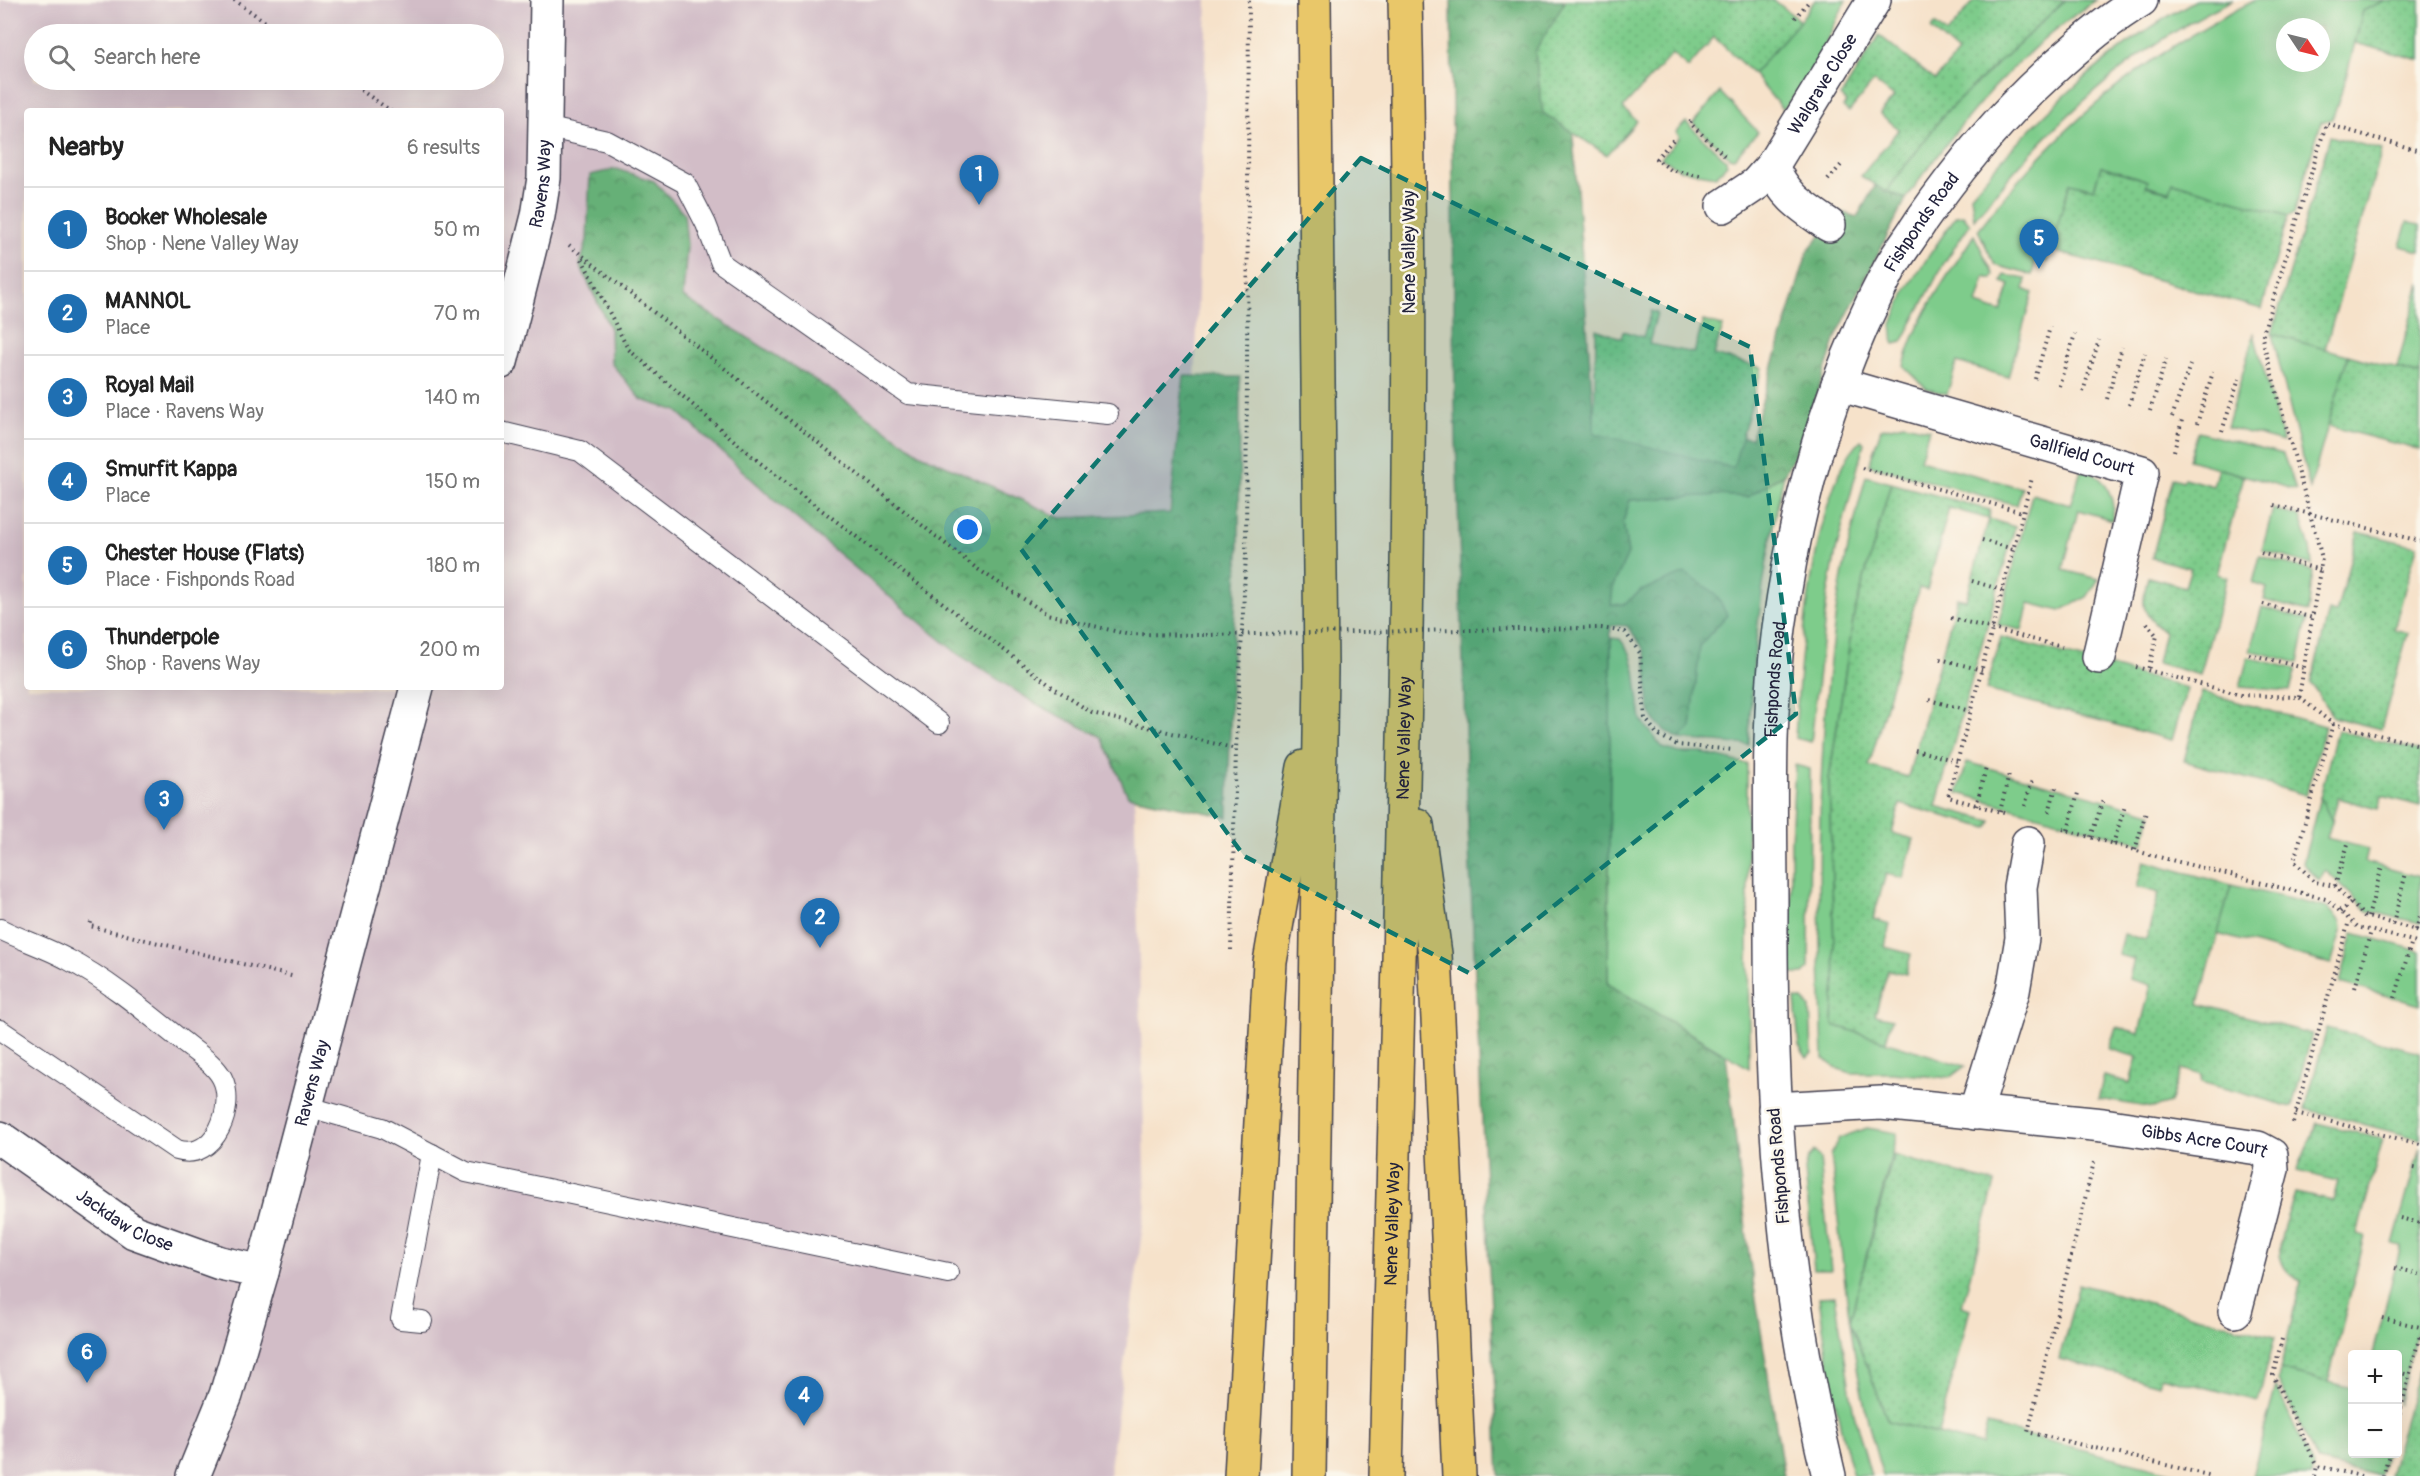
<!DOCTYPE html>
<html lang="en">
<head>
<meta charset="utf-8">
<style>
	:root { --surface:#fff; --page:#f6f6f6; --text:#222; --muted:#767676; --line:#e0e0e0; --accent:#1f6fb2 }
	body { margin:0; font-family:Pangolin,sans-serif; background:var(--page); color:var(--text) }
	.controls { position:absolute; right:18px; bottom:18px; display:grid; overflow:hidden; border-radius:6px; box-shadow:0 6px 24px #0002 }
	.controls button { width:54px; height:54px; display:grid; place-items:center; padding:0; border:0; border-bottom:2px solid var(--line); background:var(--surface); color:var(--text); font:30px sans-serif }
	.compass { position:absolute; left:2276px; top:18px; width:54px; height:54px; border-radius:50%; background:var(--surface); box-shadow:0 6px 24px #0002; rotate:125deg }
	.you { position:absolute; left:968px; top:530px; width:21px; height:21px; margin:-15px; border:4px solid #fff; border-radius:50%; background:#1a73e8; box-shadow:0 0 0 9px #1a73e833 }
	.badge { display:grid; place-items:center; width:39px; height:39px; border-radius:50%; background:var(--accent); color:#fff; font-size:20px; font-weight:700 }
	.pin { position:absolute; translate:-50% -50px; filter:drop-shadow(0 2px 3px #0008) }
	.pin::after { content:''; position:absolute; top:32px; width:21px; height:18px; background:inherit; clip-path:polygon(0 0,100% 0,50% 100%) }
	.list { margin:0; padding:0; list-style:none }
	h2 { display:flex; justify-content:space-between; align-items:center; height:78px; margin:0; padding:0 24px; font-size:26px }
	h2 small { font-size:20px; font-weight:400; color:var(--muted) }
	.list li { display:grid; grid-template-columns:39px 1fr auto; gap:18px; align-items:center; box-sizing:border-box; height:84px; padding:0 24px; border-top:2px solid var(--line) }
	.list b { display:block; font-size:22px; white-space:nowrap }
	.list p { margin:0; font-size:20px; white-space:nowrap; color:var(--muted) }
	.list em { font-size:20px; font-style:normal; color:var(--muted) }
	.icon { flex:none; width:33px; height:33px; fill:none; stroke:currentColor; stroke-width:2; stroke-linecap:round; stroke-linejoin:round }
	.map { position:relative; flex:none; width:2420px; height:1476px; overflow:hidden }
	.search { position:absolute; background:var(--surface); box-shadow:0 6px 24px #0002; left:24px; top:24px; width:480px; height:66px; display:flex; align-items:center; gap:15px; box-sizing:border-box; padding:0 21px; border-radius:33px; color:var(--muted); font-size:22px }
	.panel { position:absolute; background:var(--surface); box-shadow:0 6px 24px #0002; left:24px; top:108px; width:480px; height:582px; border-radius:6px }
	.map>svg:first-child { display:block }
	.industrial { fill:#d2bdc7; fill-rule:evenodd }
	.grass { fill:#7ecc8b; stroke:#507763; stroke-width:1.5; fill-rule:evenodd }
	.forest { fill:url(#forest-crowns); stroke:#446959; stroke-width:1.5 }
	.garden { fill:url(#garden-dots); stroke:#507763; stroke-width:1.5; fill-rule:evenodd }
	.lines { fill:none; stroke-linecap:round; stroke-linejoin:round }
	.service-casing { stroke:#423f50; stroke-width:22 }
	.minor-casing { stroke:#423f50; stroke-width:36 }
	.tertiary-casing { stroke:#423f50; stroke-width:36 }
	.trunk-casing { stroke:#423f50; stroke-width:36 }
	.path { stroke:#423f50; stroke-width:4; stroke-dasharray:1.5 4.5; stroke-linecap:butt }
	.service { stroke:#fff; stroke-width:20 }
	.minor { stroke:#fff; stroke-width:33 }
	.tertiary { stroke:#fff; stroke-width:33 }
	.trunk { stroke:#e9c769; stroke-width:33 }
	.path-bridge { stroke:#423f50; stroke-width:4; stroke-dasharray:1.5 4.5; stroke-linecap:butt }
	.marked { fill:#0f766e; fill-opacity:0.2; stroke:#0f766e; stroke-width:4.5; stroke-dasharray:12 8; stroke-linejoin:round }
	.labels { text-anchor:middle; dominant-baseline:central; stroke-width:5; stroke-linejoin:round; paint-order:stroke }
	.street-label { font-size:18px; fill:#22223b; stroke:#fbf7ec }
</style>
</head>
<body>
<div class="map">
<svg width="2420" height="1476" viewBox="0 0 2420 1476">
	<defs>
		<pattern id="forest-crowns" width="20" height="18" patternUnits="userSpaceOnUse" patternTransform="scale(1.5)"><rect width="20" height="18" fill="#66b077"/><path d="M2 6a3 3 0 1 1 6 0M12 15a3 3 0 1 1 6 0" fill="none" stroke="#548f63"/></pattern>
		<pattern id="garden-dots" width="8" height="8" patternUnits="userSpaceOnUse" patternTransform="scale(1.5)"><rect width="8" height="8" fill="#7ecc8b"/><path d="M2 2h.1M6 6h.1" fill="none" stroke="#6daf79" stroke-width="1.8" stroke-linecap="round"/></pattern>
	</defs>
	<rect width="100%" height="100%" fill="#fbf7ec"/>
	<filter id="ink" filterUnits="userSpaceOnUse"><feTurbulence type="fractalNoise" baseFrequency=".0167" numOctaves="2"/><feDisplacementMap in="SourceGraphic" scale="12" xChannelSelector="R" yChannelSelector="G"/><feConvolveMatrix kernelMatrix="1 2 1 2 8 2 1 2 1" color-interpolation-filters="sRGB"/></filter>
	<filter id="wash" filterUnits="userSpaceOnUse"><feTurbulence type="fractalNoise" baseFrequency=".008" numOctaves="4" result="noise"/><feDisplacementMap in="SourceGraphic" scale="24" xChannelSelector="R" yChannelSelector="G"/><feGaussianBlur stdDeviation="1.35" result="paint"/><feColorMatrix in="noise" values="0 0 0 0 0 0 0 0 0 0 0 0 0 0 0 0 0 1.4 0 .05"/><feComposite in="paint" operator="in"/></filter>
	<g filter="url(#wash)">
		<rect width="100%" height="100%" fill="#f6e2ca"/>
		<path class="industrial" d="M0 0H1207L1195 390 1131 683 1146 1202 1109 1476H0ZM34 34H494V80H34ZM27 111H501V687H27Z"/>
		<g class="grass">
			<path d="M1815 0H1846C1828 38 1811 78 1783 110L1753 74 1799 22Z"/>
			<path d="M2065 0H2096C2021 49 1956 126 1906 199L1886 192 1945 113Z"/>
			<path d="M2196 0H2233C2130 48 2044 131 1974 219L1971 195C2036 118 2107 49 2196 0Z"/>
			<path d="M2256 0H2385L2363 11 2344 85 2332 119 2321 122 2294 214 2288 216 2173 183 2171 192 2146 185 2148 181 2101 166 2094 190 2070 183 2047 262 2036 259 2032 275 1995 265 1978 230C2052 132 2146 53 2256 0ZM2285 27H2321V63H2285Z"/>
			<path d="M1720 92 1758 132 1734 158 1729 157 1693 123Z"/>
			<path d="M1686 122 1726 160 1727 165 1716 176 1681 170 1661 158 1680 137 1676 132Z"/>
			<path d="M1963 215 1970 224 1944 263 1902 342 1894 344 1892 324 1907 288 1956 216Z"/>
			<path d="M2407 222 2420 225V251L2400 246Z"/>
			<path d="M1974 235 1994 275 1992 279 1985 277 1977 304 2001 312 2010 285 2002 282 2004 275 2026 279 2024 289 2033 293 2008 377 1957 362 1947 394 1927 389 1904 366C1915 319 1948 276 1974 235Z"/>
			<path d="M2420 283V375L2397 368Z"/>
			<path d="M2254 334 2283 442 2227 427Z"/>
			<path d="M2272 334 2348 355 2310 489Z"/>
			<path d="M1904 424 1929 429 1920 460 2022 488 2017 505 1869 465 1881 429Z"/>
			<path d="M2198 432 2283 454 2296 490 2189 460Z"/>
			<path d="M1861 440 1864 443 1836 551 1827 599 1811 742 1795 738C1799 670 1812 486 1861 440Z"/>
			<path d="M2081 470C2106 474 2115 497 2113 520L2078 510 2063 570 2099 579 2087 597 2060 611 2029 603 2022 630 1998 625 2032 494 2070 505Z"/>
			<path d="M1784 474C1764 563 1751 653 1749 745L1679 739 1691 727 1700 645 1727 615 1641 591 1624 604 1611 605 1613 586 1628 554 1623 522 1630 500 1719 495 1748 497Z"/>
			<path d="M1866 476 1891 483 1854 615 1829 780 1835 980 1833 1025 1965 1066 1949 1078 1892 1073H1850L1836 1068 1823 1058C1818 914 1815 770 1834 627 1840 576 1853 526 1866 476Z"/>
			<path d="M2273 509 2300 517 2310 548 2312 565 2262 550Z"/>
			<path d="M2260 556 2313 571 2308 612 2264 600 2267 588 2253 583Z"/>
			<path d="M2262 607 2307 620 2298 663 2250 650Z"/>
			<path d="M1611 638 1620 639 1630 653 1635 670 1641 720 1663 748 1680 753H1702L1747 764 1749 1068 1608 985Z"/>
			<path d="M2248 657 2296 669 2290 691 2240 687Z"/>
			<path d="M1967 762 2152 813 2143 844 1958 793Z"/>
			<path d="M1795 765 1810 769 1809 968 1803 974H1792L1791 957V842Z"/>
			<path d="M2320 797 2332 821 2327 838 2368 849 2365 862 2420 877V923L2368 911 2325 870 2319 881 2303 863Z"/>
			<path d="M2231 885 2328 908 2341 922 2342 928 2331 964 2217 934Z"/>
			<path d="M2353 933 2420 951V1005L2340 983Z"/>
			<path d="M1795 999 1803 1000 1810 1007 1812 1053 1807 1058 1799 1046Z"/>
			<path d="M1867 1128 1897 1133 1850 1321 1888 1421 1982 1445 1987 1425 2184 1476H1883C1850 1372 1843 1261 1831 1154L1839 1138Z"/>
			<path d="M2420 1148V1317L2398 1405V1354H2373L2401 1246 2393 1244Z"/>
			<path d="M1814 1151 1820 1159 1831 1270H1814L1805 1170 1808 1159Z"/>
			<path d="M1835 1296 1854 1414 1871 1476H1853C1836 1417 1827 1358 1819 1297Z"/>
			<path d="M2280 1370 2352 1388V1454H2385L2380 1476 2318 1462 2278 1380Z"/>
			<path d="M2276 1386 2313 1466 2311 1476H2252Z"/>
		</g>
		<g class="forest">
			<path d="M1451 0H1563L1594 420 1751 438 1808 250 1829 225 1835 210 1857 217 1875 186 1906 199 1837 335 1800 445 1784 474 1748 497 1719 495 1630 500 1623 522 1628 554 1613 586 1611 605 1624 604 1641 591 1685 573 1715 593 1727 615 1700 645 1691 728 1679 739C1634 717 1654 693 1645 654 1643 644 1632 634 1627 626L1611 625 1608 984 1726 1055 1749 1255 1784 1476H1499L1468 827 1455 405Z"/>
			<path d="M616 169 654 181 684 213 687 245 683 297 826 387 921 454 1061 518 1170 513 1184 376 1240 377 1239 555 1232 652 1228 817 1128 796 1102 737 1038 705 958 654 778 503 677 411 642 400 611 363 610 329 580 265 587 240 590 175Z"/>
		</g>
		<g class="garden">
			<path d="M1566 0H1774L1800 21 1753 74 1714 37 1688 68 1672 54 1623 108 1637 121 1607 155 1543 113 1535 52Z"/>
			<path d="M1975 0H2065L1945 113 1886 192 1861 176 1899 129 1880 114 1894 97 1874 81 1849 112 1843 107 1847 102 1841 96 1879 35 1935 80 1958 53 1931 29 1935 24 1947 34Z"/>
			<path d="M2385 0H2420V60L2355 43 2363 11Z"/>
			<path d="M2330 136 2382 150 2325 349 2272 334Z"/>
			<path d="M2101 166 2148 181 2146 186 2170 192 2173 182 2288 216 2262 309 2050 250 2070 183 2094 189Z"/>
			<path d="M1651 311 1657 313 1649 344 1694 353 1703 321 1723 326 1714 355 1762 368 1733 468 1594 433 1596 329 1621 338 1623 331 1643 337Z"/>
			<path d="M2348 355 2420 375V450L2328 426Z"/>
			<path d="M2218 468 2244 476 2217 574 2227 577 2200 675 2157 663 2164 632C2141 613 2141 606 2148 577L2185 587 2191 568 2152 558 2173 478 2183 481 2184 478 2213 486Z"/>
			<path d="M1891 483 1990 510 1989 519 2015 527 1936 806 1991 821 1988 828 1900 804 1892 833 1914 839 1903 878 1886 874 1873 919 1890 924 1885 947 1911 954 1906 974 1888 970 1875 1015 1892 1019 1886 1041 1833 1025 1835 980 1829 780 1854 615ZM1949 508 1989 519 1966 600 1957 598 1908 777 1869 766 1919 588 1927 590Z"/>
			<path d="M2358 532 2417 546 2394 629 2408 633 2381 729 2333 717 2311 683 2329 611 2336 613Z"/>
			<path d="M2001 637 2187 688 2172 740 1986 690Z"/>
			<path d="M2202 692 2325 726 2306 795 2184 761Z"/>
			<path d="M2337 730 2420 751V806L2382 796 2378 809 2338 798 2332 821 2320 797Z"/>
			<path d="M2144 861 2231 885 2199 1004 2312 1034 2292 1107 2201 1082 2202 1075 2181 1069 2170 1103 2153 1108 2098 1099 2104 1076 2130 1083 2137 1057 2109 1049 2116 1027 2139 1033 2151 985 2129 979 2134 959 2118 955 2123 934 2146 940 2159 893 2137 887Z"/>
			<path d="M2327 1028 2420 1052V1139L2305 1109Z"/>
			<path d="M2317 1123 2383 1139 2357 1234 2365 1236 2328 1382 2280 1370 2301 1281C2263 1263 2286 1224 2295 1193L2333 1201 2338 1181 2297 1171Z"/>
			<path d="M1893 1155 1995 1183 1962 1306 1970 1309 1938 1434 1888 1421 1850 1321Z"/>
			<path d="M2079 1284 2275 1337 2258 1401 2161 1376 2159 1385 2059 1359Z"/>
			<path d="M2418 1371H2420V1476H2389Z"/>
		</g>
	</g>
	<g filter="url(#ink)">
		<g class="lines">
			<g class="service-casing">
				<g id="service">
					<path d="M545 127 607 141 685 183 706 224 721 263 908 394 1108 414"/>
					<path d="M501 432 580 451 939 723"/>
					<path d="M0 929C22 940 45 947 67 959 108 980 146 1012 182 1041 195 1052 214 1063 222 1078 236 1105 216 1162 177 1150L0 1030"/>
					<path d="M306 1106 382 1128 466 1172 948 1273"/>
					<path d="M422 1321 401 1319 432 1154"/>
				</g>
			</g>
			<g class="minor-casing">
				<g id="minor">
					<path d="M1772 166C1784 196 1803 207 1829 225"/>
					<path id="s1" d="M1723 206 1756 184 1772 166 1874 0"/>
					<path id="s2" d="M501 362 538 216 544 178 547 0"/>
					<path id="s3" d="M1838 384 2142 472 2099 657"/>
					<path id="s4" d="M1775 1109 1881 1103 2103 1125 2258 1148 2271 1155 2272 1169 2235 1311"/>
					<path d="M1975 1113 2013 991 2022 938 2020 887 2028 843"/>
					<path id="s5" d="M0 1138 134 1232 220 1263 262 1272"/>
					<path id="s6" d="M193 1476 226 1395 262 1272 417 687"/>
				</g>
			</g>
			<g class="tertiary-casing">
				<g id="tertiary">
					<path id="s7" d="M1829 1476C1782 1288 1770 1103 1771 909 1771 816 1767 721 1779 628 1796 504 1831 379 1890 268 1899 252 1911 237 1921 221 1958 168 1998 119 2046 75 2075 48 2107 20 2141 0"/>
				</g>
			</g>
			<g class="trunk-casing">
				<g id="trunk">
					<path d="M1417 825 1435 954 1459 1476"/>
					<path d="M1241 1476 1270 962 1304 767"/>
					<path d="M1309 1476 1321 668 1314 0"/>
					<path id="s8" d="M1386 1476C1397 984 1417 492 1405 0"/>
				</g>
			</g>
			<g class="path">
				<path d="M234 0 283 34"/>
				<path d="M1795 18 1810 0"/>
				<path d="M346 80 391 111"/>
				<path d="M1691 121 1690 123 1727 158"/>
				<path d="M1673 140 1656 159 1671 170 1700 176"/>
				<path d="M1828 180 1841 165"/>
				<path d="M569 245 976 568 1047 614 1126 634 1206 635"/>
				<path d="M582 259 628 349 759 462 1051 686 1092 713 1236 749"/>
				<path d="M2035 379 2050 327"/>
				<path d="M2059 386 2075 334"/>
				<path d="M2083 392 2099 340"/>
				<path d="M2107 399 2122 347"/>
				<path d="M2129 405 2145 353"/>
				<path d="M2150 411 2166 359"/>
				<path d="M2172 417 2190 365"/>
				<path d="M2197 424 2213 372"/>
				<path d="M2222 431 2239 379"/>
				<path d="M2174 451 2182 420"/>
				<path d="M1862 468 2022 512"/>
				<path d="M2274 505 2420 541"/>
				<path d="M1982 540 2013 549"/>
				<path d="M2261 553 2320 570"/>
				<path d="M1972 581 2002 590"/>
				<path d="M2263 604 2313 618"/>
				<path d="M1951 618 2062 647"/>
				<path d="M2147 623 2157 636 2148 670"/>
				<path d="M1517 629 1601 628 1625 632 1640 653 1645 718 1657 734 1677 745 1734 750"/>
				<path d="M2249 654 2304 668"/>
				<path d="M1940 659 1982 670"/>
				<path d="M2136 667 2241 695 2299 697 2333 724 2420 745"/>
				<path d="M2299 697 2322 558 2262 338 2266 323 2326 124 2420 151"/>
				<path d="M1929 700 1970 711"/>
				<path d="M2333 724 2294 861 2315 882 2335 886 2364 916 2420 931"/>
				<path d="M1915 750 1957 761"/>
				<path d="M1976 806 1986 768"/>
				<path d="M2025 806 2032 780"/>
				<path d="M2000 812 2009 774"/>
				<path d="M2049 812 2056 787"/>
				<path d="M2004 813 1948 797 2032 478"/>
				<path d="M2063 829 2147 854 2326 899 2358 927 2420 943"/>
				<path d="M2068 830 2078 793"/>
				<path d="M2091 837 2103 800"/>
				<path d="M2113 844 2125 806"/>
				<path d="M2135 850 2146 812"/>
				<path d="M2335 886 2348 844"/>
				<path d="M2340 912 2351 903"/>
				<path d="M2368 917 2382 867"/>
				<path d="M91 922 90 926 295 977"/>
				<path d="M2393 924 2406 873"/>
				<path d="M2416 930 2420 916"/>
				<path d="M1231 950 1236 749 1246 554 1249 0"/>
				<path d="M2355 988 2371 931"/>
				<path d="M2395 998 2412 941"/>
				<path d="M2296 1113 2420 1144"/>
				<path d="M2293 1123 2349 921"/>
				<path d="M2094 1162 2028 1432 2212 1476"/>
				<path d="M2414 1168 2420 1169"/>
				<path d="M2400 1218 2420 1223"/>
				<path d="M2395 1268 2420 1274"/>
				<path d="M2382 1318 2420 1327"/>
				<path d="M2282 1339 2273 1375 2317 1466"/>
				<path d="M2398 1372 2409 1375"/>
				<path d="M2398 1420 2420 1335"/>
				<path d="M2315 1476 2317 1466 2361 1476"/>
				<path d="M2383 1476 2389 1454"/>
			</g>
			<use href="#service" class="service"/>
			<use href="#minor" class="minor"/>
			<use href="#tertiary" class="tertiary"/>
			<use href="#trunk" class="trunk"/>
			<path class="path-bridge" d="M1206 635 1517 629"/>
		</g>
	</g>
	<path class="marked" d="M1361 158 1750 347 1796 714 1469 973 1244 856 1021 549Z"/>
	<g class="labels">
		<g class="street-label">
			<text stroke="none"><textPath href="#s1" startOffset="160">Walgrave Close</textPath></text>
			<text stroke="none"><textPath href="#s2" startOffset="183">Ravens Way</textPath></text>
			<text stroke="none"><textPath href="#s7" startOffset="1287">Fishponds Road</textPath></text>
			<text transform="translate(1409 252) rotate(-90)">Nene Valley Way</text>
			<text stroke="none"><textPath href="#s3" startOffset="254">Gallfield Court</textPath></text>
			<text stroke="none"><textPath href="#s7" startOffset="801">Fishponds Road</textPath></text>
			<text stroke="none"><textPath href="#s8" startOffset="738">Nene Valley Way</textPath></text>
			<text stroke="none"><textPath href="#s6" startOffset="411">Ravens Way</textPath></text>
			<text stroke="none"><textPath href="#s4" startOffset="432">Gibbs Acre Court</textPath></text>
			<text transform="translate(1779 1166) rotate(-95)">Fishponds Road</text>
			<text stroke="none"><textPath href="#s5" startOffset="150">Jackdaw Close</textPath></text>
			<text stroke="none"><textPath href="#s8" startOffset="252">Nene Valley Way</textPath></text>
		</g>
	</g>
</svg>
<div class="controls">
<button>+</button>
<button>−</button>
</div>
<svg class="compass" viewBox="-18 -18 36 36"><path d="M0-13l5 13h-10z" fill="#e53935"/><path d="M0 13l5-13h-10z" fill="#767676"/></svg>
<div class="you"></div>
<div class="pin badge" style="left:979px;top:205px">1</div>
<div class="pin badge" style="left:820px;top:948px">2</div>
<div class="pin badge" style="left:164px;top:830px">3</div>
<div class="pin badge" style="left:804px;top:1426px">4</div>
<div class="pin badge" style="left:2039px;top:269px">5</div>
<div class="pin badge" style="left:87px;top:1383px">6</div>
<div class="search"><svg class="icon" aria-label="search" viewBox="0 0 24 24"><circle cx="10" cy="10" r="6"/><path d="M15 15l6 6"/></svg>Search here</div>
<section class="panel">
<h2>Nearby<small>6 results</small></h2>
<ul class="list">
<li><span class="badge">1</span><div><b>Booker Wholesale</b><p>Shop · Nene Valley Way</p></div><em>50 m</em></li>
<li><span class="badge">2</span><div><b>MANNOL</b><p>Place</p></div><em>70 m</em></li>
<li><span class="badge">3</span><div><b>Royal Mail</b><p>Place · Ravens Way</p></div><em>140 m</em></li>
<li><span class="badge">4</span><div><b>Smurfit Kappa</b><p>Place</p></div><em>150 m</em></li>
<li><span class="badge">5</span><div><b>Chester House (Flats)</b><p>Place · Fishponds Road</p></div><em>180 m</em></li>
<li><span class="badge">6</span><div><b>Thunderpole</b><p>Shop · Ravens Way</p></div><em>200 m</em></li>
</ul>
</section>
</div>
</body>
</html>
